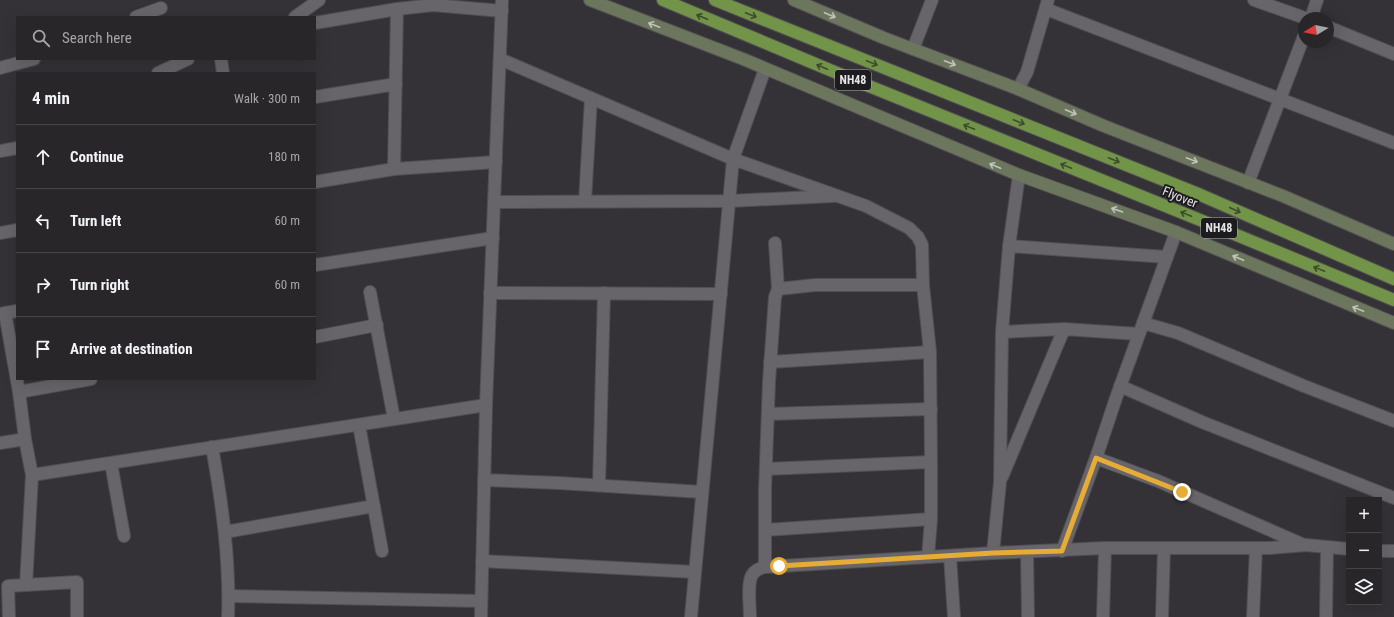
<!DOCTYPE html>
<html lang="en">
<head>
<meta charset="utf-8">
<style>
	:root { --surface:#282629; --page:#302e31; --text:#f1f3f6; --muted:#a5a5a8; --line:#444346 }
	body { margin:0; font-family:"Roboto Condensed",sans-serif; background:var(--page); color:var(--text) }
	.controls { position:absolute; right:12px; bottom:12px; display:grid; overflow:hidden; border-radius:0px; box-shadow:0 4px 16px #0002 }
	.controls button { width:36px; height:36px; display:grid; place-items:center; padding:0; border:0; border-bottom:1px solid var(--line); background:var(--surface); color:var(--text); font:20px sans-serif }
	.compass { position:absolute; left:1298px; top:12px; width:36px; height:36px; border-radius:50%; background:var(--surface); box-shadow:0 4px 16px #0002; rotate:260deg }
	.stop { position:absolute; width:12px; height:12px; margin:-9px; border:3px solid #e6ac36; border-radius:50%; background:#fff }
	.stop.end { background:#e6ac36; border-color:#fff; box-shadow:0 1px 4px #0008 }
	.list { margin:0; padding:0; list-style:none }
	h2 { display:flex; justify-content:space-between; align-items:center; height:52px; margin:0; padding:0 16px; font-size:17px }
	h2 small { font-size:13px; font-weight:400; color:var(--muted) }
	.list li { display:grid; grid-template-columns:26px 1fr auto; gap:12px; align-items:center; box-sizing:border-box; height:64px; padding:0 16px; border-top:1px solid var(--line) }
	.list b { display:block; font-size:15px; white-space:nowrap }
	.list em { font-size:13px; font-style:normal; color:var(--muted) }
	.icon { flex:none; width:22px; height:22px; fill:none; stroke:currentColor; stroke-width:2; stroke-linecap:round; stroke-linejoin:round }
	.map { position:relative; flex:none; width:1394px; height:617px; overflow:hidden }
	.search { position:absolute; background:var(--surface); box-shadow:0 4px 16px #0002; left:16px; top:16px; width:300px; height:44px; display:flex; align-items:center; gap:10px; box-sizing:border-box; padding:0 14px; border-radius:0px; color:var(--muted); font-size:15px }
	.panel { position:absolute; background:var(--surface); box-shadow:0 4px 16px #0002; left:16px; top:72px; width:300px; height:308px; border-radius:0px }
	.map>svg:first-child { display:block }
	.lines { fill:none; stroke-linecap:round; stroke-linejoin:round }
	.minor-casing { stroke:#504e52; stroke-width:14 }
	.secondary-casing { stroke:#504e52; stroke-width:14 }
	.trunk-casing { stroke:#504e52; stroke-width:14 }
	.minor { stroke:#676569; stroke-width:12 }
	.secondary { stroke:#6b765d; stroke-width:12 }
	.trunk { stroke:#729448; stroke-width:12 }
	.oneway { stroke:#3e4b2e }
	.oneway2 { stroke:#c0c2bd }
	.route { stroke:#e6ac36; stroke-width:5 }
	.labels { text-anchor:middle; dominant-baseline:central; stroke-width:4; stroke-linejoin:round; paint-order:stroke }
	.shield { fill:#1c1b1d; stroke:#a9a7aa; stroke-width:1 }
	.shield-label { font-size:12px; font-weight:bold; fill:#e5e3e6 }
	.street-label { font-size:13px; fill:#e5e3e6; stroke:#1c1b1d }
</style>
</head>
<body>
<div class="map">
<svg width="1394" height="617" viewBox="0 0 1394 617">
	<rect width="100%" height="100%" fill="#353237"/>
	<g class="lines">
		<g class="minor-casing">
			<g id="minor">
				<path d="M1254 0 1305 18"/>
				<path d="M1046 9 1394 143"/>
				<path d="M136 17 161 8"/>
				<path d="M295 17 319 0"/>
				<path d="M1311 18 1317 0"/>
				<path d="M315 23 397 9 433 5 502 11"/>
				<path d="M1328 27 1394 54"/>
				<path d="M913 49 932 0"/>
				<path d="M221 59 223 73"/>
				<path d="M500 59 733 159 866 206 909 228 918 237 922 245 923 285 930 352 931 462V519L928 557"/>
				<path d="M0 68 34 59"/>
				<path d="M158 73 188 59"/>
				<path d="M1018 89 1027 72 1048 0"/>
				<path d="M315 97 396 84"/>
				<path d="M0 151 17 148"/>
				<path d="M394 169 397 9"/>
				<path d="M315 182 394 169 496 162"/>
				<path d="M1248 183 1304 36"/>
				<path d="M585 201 591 98"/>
				<path d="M494 202 729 201 833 196"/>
				<path d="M1176 232 1116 398 1096 458 1158 481 1304 545"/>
				<path d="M0 233 17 230"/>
				<path d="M775 243 778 289"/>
				<path d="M1009 246 1019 175"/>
				<path d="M315 265 493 238"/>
				<path d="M370 292 394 419"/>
				<path d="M490 293 721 294"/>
				<path d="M5 313 17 311"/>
				<path d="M0 314 5 313 19 392 25 439"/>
				<path d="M1143 323 1178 333 1304 386 1394 421"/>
				<path d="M1002 332 1064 329"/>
				<path d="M315 337 377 325"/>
				<path d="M770 362 930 352"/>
				<path d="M1120 386 1202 422 1394 498"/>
				<path d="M19 392 91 379"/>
				<path d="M768 414 931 409"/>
				<path d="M359 425 382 551"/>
				<path d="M0 443 25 439 32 475 486 405"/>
				<path d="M212 447C222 503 230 560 228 617"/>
				<path d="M111 463 124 536"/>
				<path d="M766 469 931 462"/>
				<path d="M1002 477 1064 329 1139 334"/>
				<path d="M484 480 559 483 702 492"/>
				<path d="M599 485 604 293"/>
				<path d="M765 530 931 519"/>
				<path d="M225 532 374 506"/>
				<path d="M1062 551 1096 458"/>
				<path d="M1379 551H1394"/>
				<path d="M1027 552 1028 617"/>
				<path d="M993 553 1000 482 1002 332 1009 246 1167 257"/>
				<path d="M950 556 954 617"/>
				<path d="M482 561 695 572"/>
				<path d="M765 567V489L769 382 775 297 778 289 815 285H923"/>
				<path d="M26 585 32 475"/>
				<path d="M229 596 481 601"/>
				<path d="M9 617 8 586 77 582V617"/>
				<path d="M481 617 486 405 502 0"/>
				<path d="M691 617 733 159 765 69"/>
				<path d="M750 617C750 606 747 584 752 575 755 570 760 568 765 567L993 553 1105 548H1269L1306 545 1349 549"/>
				<path d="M1103 617 1105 548"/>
				<path d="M1162 617 1164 548"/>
				<path d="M1253 617 1256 548"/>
				<path d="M1326 617 1327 548"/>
			</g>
		</g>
		<g class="secondary-casing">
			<g id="secondary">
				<path d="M590 0 743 59 1019 175 1176 232 1394 323"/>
				<path d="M794 0 884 38 1018 89 1104 126 1283 196 1394 244"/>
			</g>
		</g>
		<g class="trunk-casing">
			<g id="trunk">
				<path d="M663 0 849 78 1205 222 1394 300"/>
				<path d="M715 0 1196 193 1394 279"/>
			</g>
		</g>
		<use href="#minor" class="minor"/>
		<use href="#secondary" class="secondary"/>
		<use href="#trunk" class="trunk"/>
	</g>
	<defs><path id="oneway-shaft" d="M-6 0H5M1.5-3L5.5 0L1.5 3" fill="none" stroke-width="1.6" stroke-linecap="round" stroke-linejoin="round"/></defs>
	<g class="oneway">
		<use href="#oneway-shaft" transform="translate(751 15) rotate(22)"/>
		<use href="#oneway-shaft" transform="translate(702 17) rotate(-157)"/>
		<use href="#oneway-shaft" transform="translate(872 63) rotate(22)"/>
		<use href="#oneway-shaft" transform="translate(822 67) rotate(-157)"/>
		<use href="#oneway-shaft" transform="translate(1019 122) rotate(22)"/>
		<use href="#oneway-shaft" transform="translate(969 127) rotate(-158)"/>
		<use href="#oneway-shaft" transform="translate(1114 160) rotate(22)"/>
		<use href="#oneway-shaft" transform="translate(1066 166) rotate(-158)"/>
		<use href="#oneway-shaft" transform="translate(1235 210) rotate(24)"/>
		<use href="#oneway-shaft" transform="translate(1186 214) rotate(-158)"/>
		<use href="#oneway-shaft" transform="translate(1319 269) rotate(-158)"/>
	</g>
	<g class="oneway2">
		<use href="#oneway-shaft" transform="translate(830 15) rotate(23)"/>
		<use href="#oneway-shaft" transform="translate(654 25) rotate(-159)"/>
		<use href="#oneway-shaft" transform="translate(950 63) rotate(21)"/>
		<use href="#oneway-shaft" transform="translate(1071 112) rotate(23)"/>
		<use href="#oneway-shaft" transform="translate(1192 160) rotate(21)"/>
		<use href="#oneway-shaft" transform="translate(995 166) rotate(-157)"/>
		<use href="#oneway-shaft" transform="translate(1117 210) rotate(-161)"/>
		<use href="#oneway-shaft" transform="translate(1238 258) rotate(-157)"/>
		<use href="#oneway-shaft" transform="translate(1358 309) rotate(-158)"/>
	</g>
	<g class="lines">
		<path class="route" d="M779 566 993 553 1062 551 1096 458 1182 492"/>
	</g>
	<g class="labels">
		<g class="shield">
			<rect x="835" y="70" width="36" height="20" rx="3"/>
			<rect x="1201" y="218" width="36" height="20" rx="3"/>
		</g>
		<g class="shield-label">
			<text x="853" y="80">NH48</text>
			<text x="1219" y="228">NH48</text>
		</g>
		<g class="street-label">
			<text transform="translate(1180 197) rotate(22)">Flyover</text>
		</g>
	</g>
</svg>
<div class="controls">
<button>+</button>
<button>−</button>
<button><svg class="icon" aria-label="layers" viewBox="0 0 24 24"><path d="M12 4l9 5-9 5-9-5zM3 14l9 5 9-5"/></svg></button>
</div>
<svg class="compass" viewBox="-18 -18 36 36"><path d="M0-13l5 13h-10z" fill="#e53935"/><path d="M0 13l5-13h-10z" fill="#a5a5a8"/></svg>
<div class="stop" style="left:779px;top:566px"></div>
<div class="stop end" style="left:1182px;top:492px"></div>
<div class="search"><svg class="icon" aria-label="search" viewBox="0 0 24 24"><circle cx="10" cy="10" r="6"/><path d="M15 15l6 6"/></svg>Search here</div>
<section class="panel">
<h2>4 min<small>Walk · 300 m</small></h2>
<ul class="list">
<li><svg class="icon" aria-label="ahead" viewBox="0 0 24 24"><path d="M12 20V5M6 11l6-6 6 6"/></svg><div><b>Continue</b></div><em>180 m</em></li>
<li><svg class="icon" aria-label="left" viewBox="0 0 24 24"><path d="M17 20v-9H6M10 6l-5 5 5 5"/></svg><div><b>Turn left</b></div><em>60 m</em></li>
<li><svg class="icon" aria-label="right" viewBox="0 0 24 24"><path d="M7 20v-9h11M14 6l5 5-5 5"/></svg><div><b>Turn right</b></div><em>60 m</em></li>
<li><svg class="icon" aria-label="arrive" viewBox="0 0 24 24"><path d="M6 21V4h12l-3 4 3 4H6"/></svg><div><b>Arrive at destination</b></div></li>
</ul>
</section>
</div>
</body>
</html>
